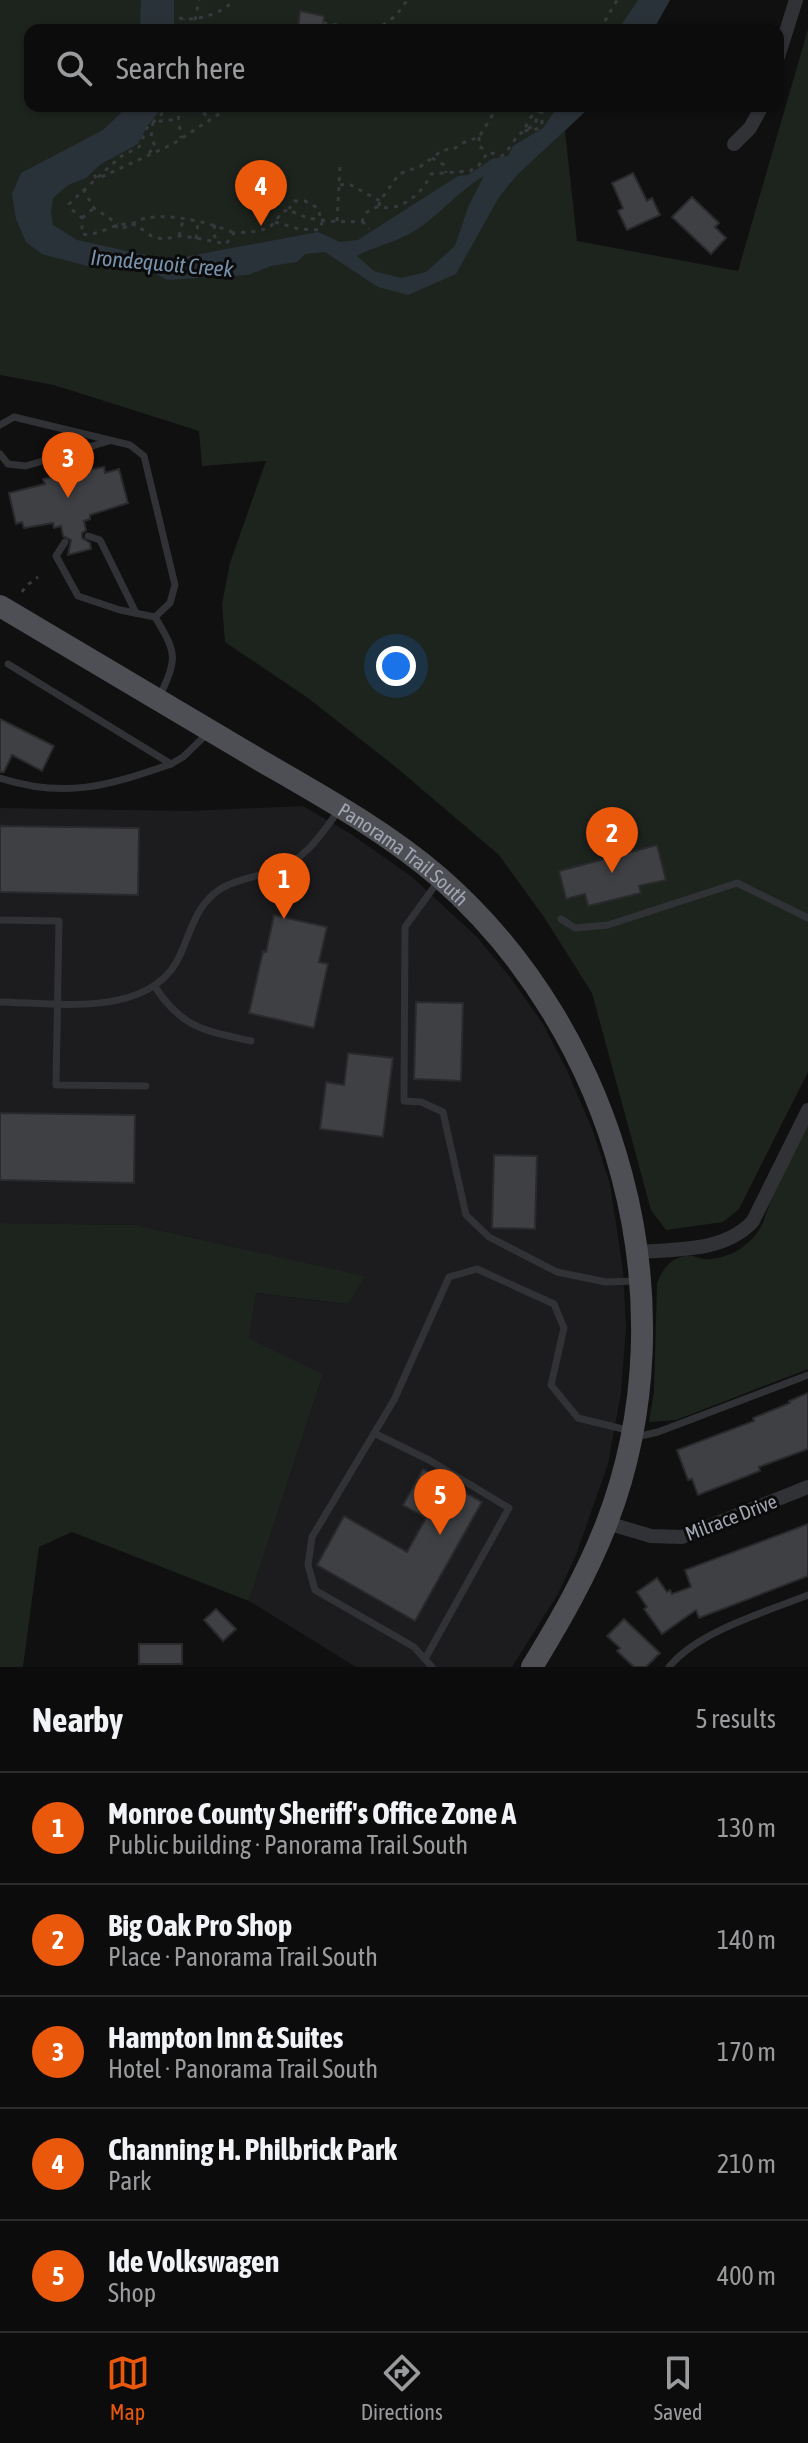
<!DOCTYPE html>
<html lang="en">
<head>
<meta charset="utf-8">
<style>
	:root { --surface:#0c0c0d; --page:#1a1a1b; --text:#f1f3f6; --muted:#9a9b9d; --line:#2c2c2e; --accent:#ea580c }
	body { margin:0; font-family:"Asap Condensed",sans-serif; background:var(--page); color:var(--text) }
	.you { position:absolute; left:396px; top:666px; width:28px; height:28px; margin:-20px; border:6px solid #fff; border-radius:50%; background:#1a73e8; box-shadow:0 0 0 12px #1a73e833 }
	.badge { display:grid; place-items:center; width:52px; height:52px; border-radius:50%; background:var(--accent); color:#fff; font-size:26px; font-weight:700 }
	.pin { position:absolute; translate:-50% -66px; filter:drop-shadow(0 2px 4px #0008) }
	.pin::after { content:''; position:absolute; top:42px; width:28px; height:24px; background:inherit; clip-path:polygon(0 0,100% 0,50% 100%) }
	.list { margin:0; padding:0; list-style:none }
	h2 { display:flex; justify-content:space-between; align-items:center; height:104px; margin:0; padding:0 32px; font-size:34px }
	h2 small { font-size:26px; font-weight:400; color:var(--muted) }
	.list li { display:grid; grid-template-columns:52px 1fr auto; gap:24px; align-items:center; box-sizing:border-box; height:112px; padding:0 32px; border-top:2px solid var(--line) }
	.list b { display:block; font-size:30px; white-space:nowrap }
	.list p { margin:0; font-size:26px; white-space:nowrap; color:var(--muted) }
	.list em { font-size:26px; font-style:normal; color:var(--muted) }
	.icon { flex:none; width:44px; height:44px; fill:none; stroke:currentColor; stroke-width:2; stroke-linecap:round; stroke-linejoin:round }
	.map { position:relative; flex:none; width:808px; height:1667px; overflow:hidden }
	.search { position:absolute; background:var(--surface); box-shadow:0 2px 6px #0004; left:24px; right:24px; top:24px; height:88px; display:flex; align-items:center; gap:20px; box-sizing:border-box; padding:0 28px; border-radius:16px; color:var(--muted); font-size:30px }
	.sheet { height:664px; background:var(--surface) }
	nav { display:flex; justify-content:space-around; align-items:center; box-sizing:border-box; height:112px; border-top:2px solid var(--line); background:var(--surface); font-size:22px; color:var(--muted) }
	nav a { display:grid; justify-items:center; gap:4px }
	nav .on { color:var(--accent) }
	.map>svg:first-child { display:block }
	.built { fill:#1c1c1e }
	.green { fill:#1d241e }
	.water { fill:#2a3239; fill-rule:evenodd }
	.building { fill:#3f4044; stroke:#2a2a2d; stroke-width:2 }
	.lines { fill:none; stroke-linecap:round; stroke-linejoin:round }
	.path { stroke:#37393d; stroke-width:3; stroke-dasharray:4 6; stroke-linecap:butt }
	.service { stroke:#313236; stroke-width:7 }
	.minor { stroke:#313236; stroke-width:14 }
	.primary { stroke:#4d4f55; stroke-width:22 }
	.labels { text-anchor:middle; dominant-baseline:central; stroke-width:6; stroke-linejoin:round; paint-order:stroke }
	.street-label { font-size:20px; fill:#a2a6b2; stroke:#0b0b0c }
	.water-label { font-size:22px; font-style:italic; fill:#7992ac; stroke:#0b0b0c }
</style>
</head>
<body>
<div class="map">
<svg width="808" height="1667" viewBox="0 0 808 1667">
	<rect width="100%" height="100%" fill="#101011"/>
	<path class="built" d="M303 806 351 834 412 877 477 937 510 977 543 1024 566 1068 593 1131 610 1184 623 1270 626 1327 621 1393 608 1464 576 1555 558 1594 512 1667H356L249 1601 323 1374 249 1338 256 1293 347 1304 364 1276 136 1225 0 1223V808L189 811Z"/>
	<g class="green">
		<path d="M0 0H670L653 30H30V106H591L565 131 577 241 738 271 808 29V1072L739 1209 723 1222 666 1230 651 1210 592 993 544 917 499 855 397 768 308 698 225 642 222 604 230 563 266 461 202 466 199 431 54 385 0 375Z"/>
		<path d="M808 1125V1369L676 1420 649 1422 654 1392 657 1284C662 1268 674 1254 693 1256 697 1257 701 1259 705 1259 715 1260 732 1255 740 1249 764 1232 762 1222 772 1198 783 1173 796 1149 808 1125Z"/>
		<path d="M0 1223 136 1225 365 1276 348 1304 256 1293 249 1338 323 1374 249 1601 72 1532 39 1547 23 1667H0Z"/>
	</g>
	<g class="water">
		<path d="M141 0H174V30H140Z"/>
		<path d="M638 0H670L653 30H618Z"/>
		<path d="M128 106H164L147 126 138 144 101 164 86 178 68 185 53 198 51 212 53 225 77 240 168 260 318 232 340 242 358 240 458 176 468 175 492 159 508 156 513 146 543 128 558 106H591L517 175 499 197 456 274 408 295 378 287 325 252 305 254 297 262 271 266 248 275 167 280 148 269 91 267 42 254 26 242 16 219 12 194 21 173 103 130ZM484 176 469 205 455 246 426 272 401 278 374 271 357 256C373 247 393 243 409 234 437 219 455 193 484 176Z"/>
	</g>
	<g class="building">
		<path d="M300 11 324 16 323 30 298 27Z"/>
		<path d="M633 173 647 201 652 198 660 215 627 230 618 211 623 208 612 183Z"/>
		<path d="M692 197 719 223 715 227 726 238 711 254 672 217Z"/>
		<path d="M104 467 105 473 119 469 128 503 90 515V519L84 521 86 530 82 533V538L90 543 91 549 68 555 71 540 63 536 61 526 54 528 53 523 24 528 22 522 16 524 9 493 45 484 43 479Z"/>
		<path d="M0 719 54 746 42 771 12 755 4 772H0Z"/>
		<path d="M0 826 139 828 138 895 0 892Z"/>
		<path d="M657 845 666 880 639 886 641 893 588 906 585 894 566 899 559 871Z"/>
		<path d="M274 915 327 927 319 962 328 964 314 1028 249 1013 263 951 266 952Z"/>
		<path d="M416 1002 463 1003 461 1081 414 1079Z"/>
		<path d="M348 1053 393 1058 383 1137 320 1129 326 1082 344 1085Z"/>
		<path d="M0 1113 135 1115 134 1183 0 1180Z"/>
		<path d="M494 1155 537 1156 535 1229 492 1228Z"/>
		<path d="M808 1393V1449L759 1467 760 1471 698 1495 692 1479 688 1480 677 1450 754 1421 753 1418 790 1403 789 1401Z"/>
		<path d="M423 1469 482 1502 415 1621 317 1565 344 1516 407 1552 426 1518 403 1505Z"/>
		<path d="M808 1524V1576L699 1618 696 1610 662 1634 644 1609 647 1607 637 1592 657 1578 667 1592 670 1590 672 1594 691 1587 685 1570Z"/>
		<path d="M216 1609 236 1629 223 1641 204 1620Z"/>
		<path d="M624 1619 660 1653 646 1667H634L617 1651 620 1648 607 1636Z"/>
		<rect x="139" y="1644" width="43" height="20"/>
	</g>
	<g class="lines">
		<g class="path">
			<path d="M179 18C196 22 223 13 234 0"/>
			<path d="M323 23C364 27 383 39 407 0"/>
			<path d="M184 30V19"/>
			<path d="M193 30 199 0"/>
			<path d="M600 30 617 0"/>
			<path d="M170 106 147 128 139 147 120 157 69 204 71 209 82 218V234C99 237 113 222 131 224 142 226 148 237 158 238 166 240 174 236 182 236 197 238 212 241 226 244L234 233C246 232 265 233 274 223 280 216 279 213 289 209 302 221 344 223 362 221L367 212 379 206C399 214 424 192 431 174L470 171 479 165 488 152 501 156 505 154 518 135 534 125 543 106"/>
			<path d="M177 106 181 138"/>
			<path d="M196 106 210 119"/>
			<path d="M542 110V125L537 129 523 131 534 112Z"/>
			<path d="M479 137V146L488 152"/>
			<path d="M149 153 155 146 151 137 153 122 178 119"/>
			<path d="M432 158 444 165 446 173"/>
			<path d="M94 175 97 179 173 144 231 106"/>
			<path d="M340 185 349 184 380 201"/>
			<path d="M83 189 94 208 118 224"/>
			<path d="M379 206 380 201 399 174 421 166 443 150 454 149 460 144 479 137 498 106"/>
			<path d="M82 218 94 208"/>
			<path d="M337 221 340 166"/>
			<path d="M362 221 369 229"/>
			<path d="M275 222 299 229 319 230 322 223 318 208 305 201H294L289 209"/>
			<path d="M115 225 118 229C129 228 137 219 147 218 170 213 213 223 234 233"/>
			<path d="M215 225 213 233 218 243"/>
			<path d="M179 236 183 220"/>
			<path d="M196 239 198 223"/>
			<path d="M22 592 26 586 38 577"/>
		</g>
		<g class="service">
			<path d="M0 425 14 417 130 445 144 456 175 585 170 603 155 617"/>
			<path d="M0 454 8 464 26 466 109 441"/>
			<path d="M88 536 100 540 136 613"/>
			<path d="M65 542 56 556 78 596 120 610 155 617C178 655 177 658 159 698"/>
			<path d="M8 664 171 764"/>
			<path d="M0 778C65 799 108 786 171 764L183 757 209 732"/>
			<path d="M439 880 405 927 404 1101 421 1102 443 1112 466 1215 489 1237 557 1272 606 1282 636 1281"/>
			<path d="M561 919 575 928 608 925 737 883 808 918"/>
			<path d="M0 920 59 921 56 1085 146 1086"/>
			<path d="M155 987C183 1029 204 1030 251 1041"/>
			<path d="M0 1002C57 1003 154 1019 181 953 192 928 197 903 222 888 237 879 258 876 274 871 305 860 321 835 339 810"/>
			<path d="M374 1433 429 1460 509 1508 425 1659"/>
			<path d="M636 1437 658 1432 808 1375"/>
			<path d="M432 1667 414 1647 315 1590 308 1565 312 1537 394 1400 449 1277 477 1269 554 1304 564 1328 551 1385 578 1418 627 1430"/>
			<path d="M669 1667C698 1631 766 1612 808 1595"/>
		</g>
		<g class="minor">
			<path d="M778 57 796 0"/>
			<path d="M734 144 750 128 762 106"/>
			<path d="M637 1252C677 1249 725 1252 753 1221L808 1110"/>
			<path d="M607 1523 651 1536 682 1537 808 1487"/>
		</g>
		<path class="primary" id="s1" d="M0 606C86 657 172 708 258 759 320 795 384 830 439 877 617 1032 693 1302 606 1525 586 1576 560 1621 532 1667"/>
	</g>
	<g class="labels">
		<g class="street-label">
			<text stroke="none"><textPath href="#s1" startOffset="474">Panorama Trail South</textPath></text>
			<text transform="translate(731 1517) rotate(-21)">Milrace Drive</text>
		</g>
		<g class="water-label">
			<text transform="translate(162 263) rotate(5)">Irondequoit Creek</text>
		</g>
	</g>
</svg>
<div class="you"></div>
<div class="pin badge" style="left:284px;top:919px">1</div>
<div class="pin badge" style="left:612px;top:873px">2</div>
<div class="pin badge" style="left:68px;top:498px">3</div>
<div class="pin badge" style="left:261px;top:226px">4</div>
<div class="pin badge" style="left:440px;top:1535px">5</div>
<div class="search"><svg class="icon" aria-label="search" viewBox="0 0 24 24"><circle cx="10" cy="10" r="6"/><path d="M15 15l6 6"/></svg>Search here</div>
</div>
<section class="sheet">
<h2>Nearby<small>5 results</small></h2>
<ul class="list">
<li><span class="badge">1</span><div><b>Monroe County Sheriff's Office Zone A</b><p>Public building · Panorama Trail South</p></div><em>130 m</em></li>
<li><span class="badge">2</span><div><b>Big Oak Pro Shop</b><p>Place · Panorama Trail South</p></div><em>140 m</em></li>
<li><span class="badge">3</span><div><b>Hampton Inn &amp; Suites</b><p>Hotel · Panorama Trail South</p></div><em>170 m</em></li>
<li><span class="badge">4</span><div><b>Channing H. Philbrick Park</b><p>Park</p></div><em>210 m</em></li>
<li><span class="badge">5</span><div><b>Ide Volkswagen</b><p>Shop</p></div><em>400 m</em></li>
</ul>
</section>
<nav>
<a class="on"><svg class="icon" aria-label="map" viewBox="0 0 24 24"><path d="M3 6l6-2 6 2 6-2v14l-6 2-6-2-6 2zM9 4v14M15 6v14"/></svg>Map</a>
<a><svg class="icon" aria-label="directions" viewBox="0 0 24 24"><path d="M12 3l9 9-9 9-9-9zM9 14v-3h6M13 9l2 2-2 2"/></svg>Directions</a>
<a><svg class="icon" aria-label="saved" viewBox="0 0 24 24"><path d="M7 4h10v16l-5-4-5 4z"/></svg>Saved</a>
</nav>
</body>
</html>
